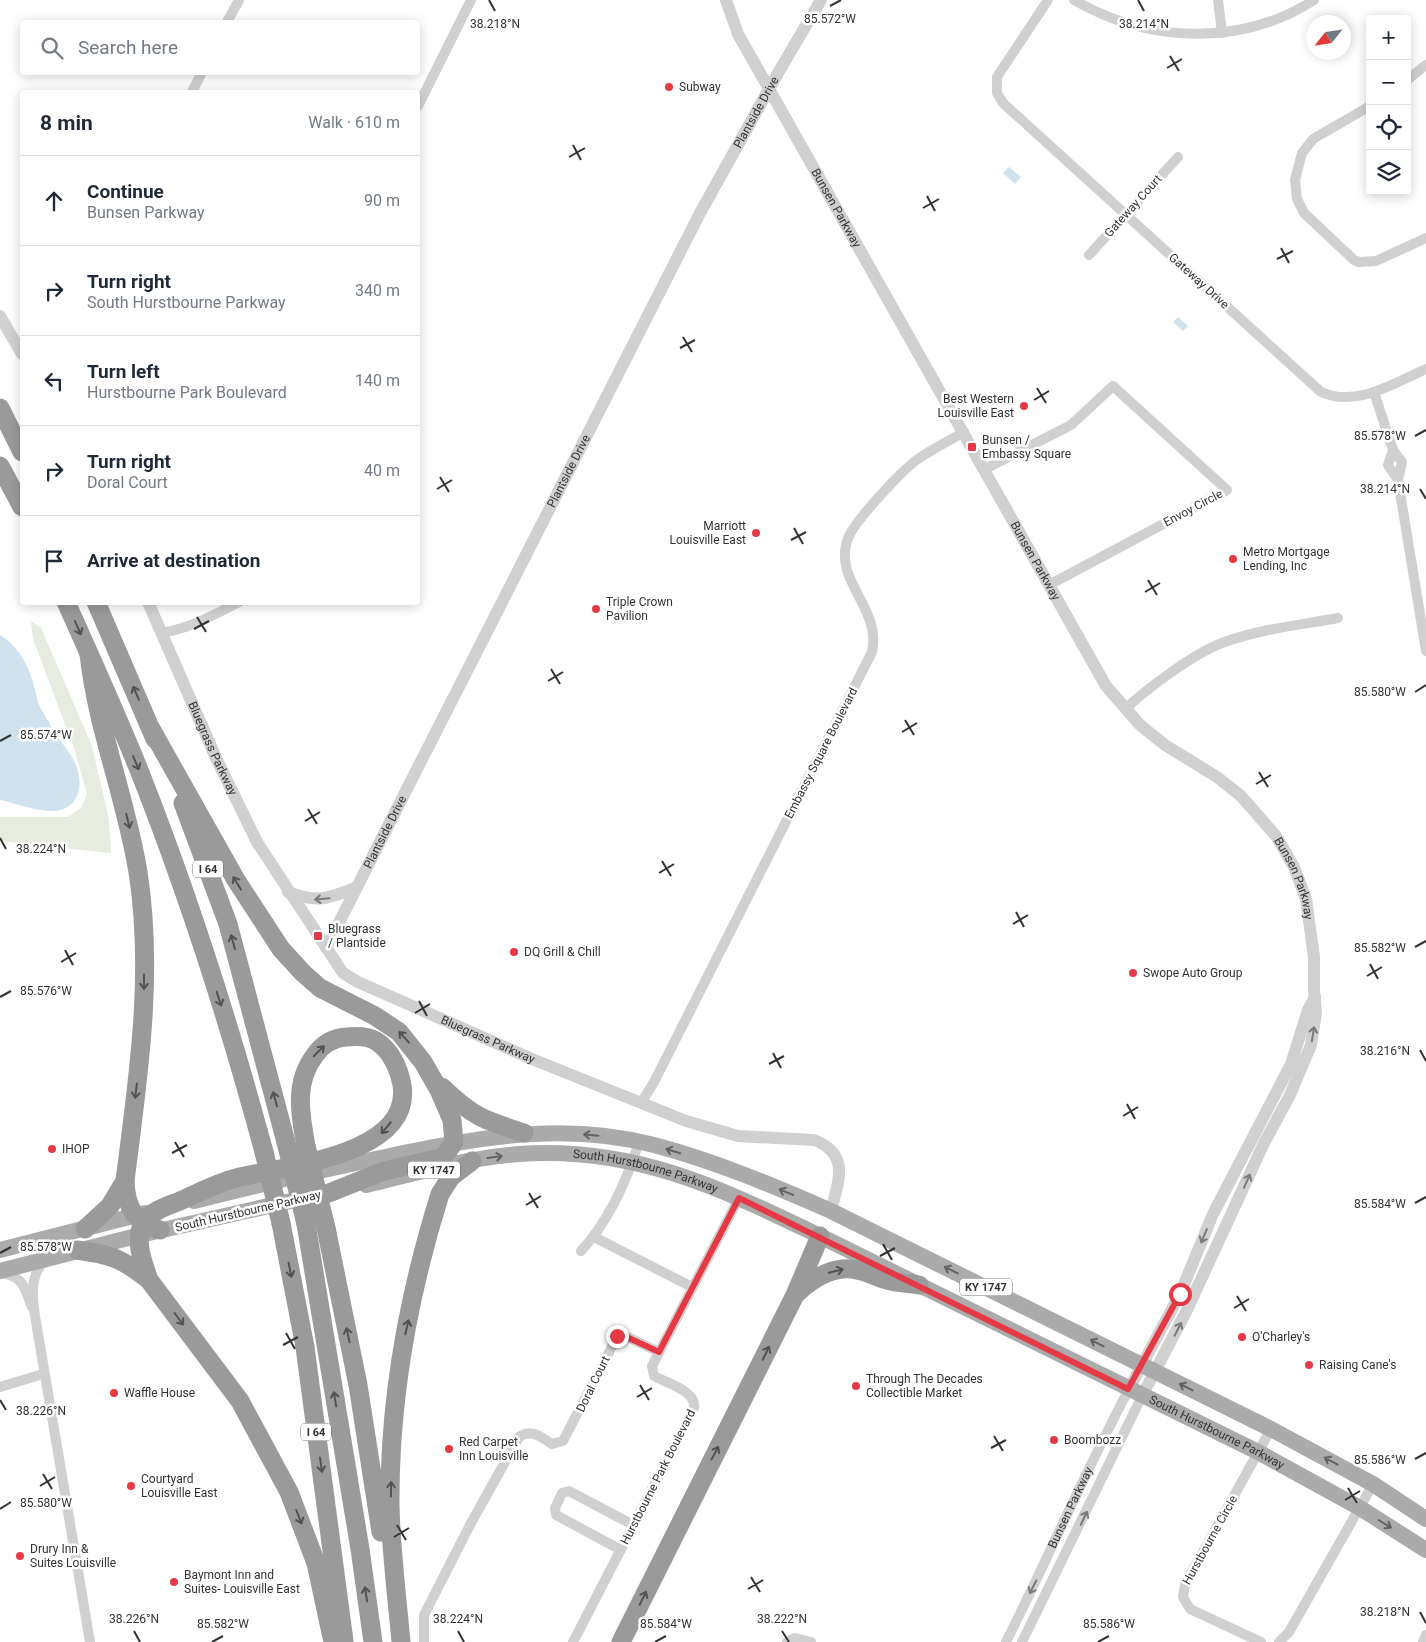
<!DOCTYPE html>
<html lang="en">
<head>
<meta charset="utf-8">
<style>
	:root { --surface:#fff; --page:#f2f2f3; --text:#1f2937; --muted:#747a83; --line:#e0e1e3 }
	body { margin:0; font-family:Roboto,sans-serif; background:var(--page); color:var(--text) }
	.controls { position:absolute; right:15px; top:15px; display:grid; overflow:hidden; border-radius:5px; box-shadow:0 2px 12px #0003 }
	.controls button { width:45px; height:45px; display:grid; place-items:center; padding:0; border:0; border-bottom:1px solid var(--line); background:var(--surface); color:var(--text); font:25px sans-serif }
	.compass { position:absolute; left:1306px; top:15px; width:45px; height:45px; border-radius:50%; background:var(--surface); box-shadow:0 2px 12px #0003; rotate:240deg }
	.stop { position:absolute; width:15px; height:15px; margin:-11px; border:4px solid #e63946; border-radius:50%; background:#fff }
	.stop.end { background:#e63946; border-color:#fff; box-shadow:0 1px 5px #0008 }
	.list { margin:0; padding:0; list-style:none }
	h2 { display:flex; justify-content:space-between; align-items:center; height:65px; margin:0; padding:0 20px; font-size:21px }
	h2 small { font-size:16px; font-weight:400; color:var(--muted) }
	.list li { display:grid; grid-template-columns:32px 1fr auto; gap:15px; align-items:center; box-sizing:border-box; height:90px; padding:0 20px; border-top:1px solid var(--line) }
	.list b { display:block; font-size:19px; white-space:nowrap }
	.list p { margin:0; font-size:16px; white-space:nowrap; color:var(--muted) }
	.list em { font-size:16px; font-style:normal; color:var(--muted) }
	.icon { flex:none; width:28px; height:28px; fill:none; stroke:currentColor; stroke-width:2; stroke-linecap:round; stroke-linejoin:round }
	.map { position:relative; flex:none; width:1426px; height:1642px; overflow:hidden }
	.search { position:absolute; background:var(--surface); box-shadow:0 2px 12px #0003; left:20px; top:20px; width:400px; height:55px; display:flex; align-items:center; gap:12px; box-sizing:border-box; padding:0 18px; border-radius:5px; color:var(--muted); font-size:19px }
	.panel { position:absolute; background:var(--surface); box-shadow:0 2px 12px #0003; left:20px; top:90px; width:400px; height:515px; border-radius:5px }
	.map>svg:first-child { display:block }
	.green { fill:#e6ecdf }
	.water { fill:#cfe2ee }
	.lines { fill:none; stroke-linecap:round; stroke-linejoin:round }
	.minor { stroke:#d0d0d0; stroke-width:10 }
	.tertiary { stroke:#d0d0d0; stroke-width:12 }
	.primary { stroke:#ababab; stroke-width:16 }
	.motorway { stroke:#9a9a9a; stroke-width:19 }
	.motorway-bridge { stroke:#9a9a9a; stroke-width:19 }
	.oneway { stroke:#525252 }
	.oneway2 { stroke:#7a7a7a }
	.oneway3 { stroke:#636363 }
	.route { stroke:#e63946; stroke-width:6 }
	.ticks { fill:none; stroke:#333; stroke-width:2 }
	.poi-dot { fill:#e63946; stroke:#fff; stroke-width:2 }
	.labels { text-anchor:middle; dominant-baseline:central; stroke-width:5; stroke-linejoin:round; paint-order:stroke }
	.shield { fill:#fff; stroke:#707070; stroke-width:1 }
	.shield-label { font-size:11px; font-weight:bold; fill:#333 }
	.poi-label { font-size:12px; fill:#333; stroke:#fff; text-anchor:start }
	.street-label { font-size:12px; fill:#333; stroke:#fff }
	.ticks-label { font-size:12px; text-anchor:middle; fill:#333; stroke:#fff; stroke-width:5; stroke-linejoin:round; paint-order:stroke }
</style>
</head>
<body>
<div class="map">
<svg width="1426" height="1642" viewBox="0 0 1426 1642">
	<rect width="100%" height="100%" fill="#fff"/>
	<path class="green" d="M31 621 41 628 92 746 109 819 111 853 0 841V817H68L81 808 87 794 75 751 33 639Z"/>
	<g class="water">
		<path d="M1009 167 1021 177 1015 184 1003 173Z"/>
		<path d="M1178 317 1188 326 1183 331 1173 322Z"/>
		<path d="M0 635C25 651 32 675 38 702 40 708 45 716 49 722 55 736 67 747 74 761 86 785 79 813 48 811 32 810 15 803 0 800Z"/>
	</g>
	<g class="lines">
		<g class="minor">
			<path d="M1048 0 997 77V93L1003 103 1321 392C1357 408 1394 383 1426 369"/>
			<path d="M1074 0C1148 43 1241 47 1314 0"/>
			<path d="M1218 0 1222 33"/>
			<path d="M227 22 239 0"/>
			<path d="M1407 80 1426 65"/>
			<path d="M192 92 202 72"/>
			<path d="M418 106 471 0"/>
			<path d="M1370 106 1313 139 1302 153 1295 180 1297 199 1304 213 1354 260 1359 262 1376 261 1426 238"/>
			<path d="M1089 255 1178 157"/>
			<path d="M1374 392 1393 450 1402 462 1398 480"/>
			<path d="M1393 450 1388 465 1398 480 1426 651"/>
			<path d="M985 469 1071 425 1113 386 1227 490 1049 585"/>
			<path d="M161 633C189 629 214 615 239 602"/>
			<path d="M1125 709C1148 688 1193 654 1222 643 1259 629 1300 625 1338 618"/>
			<path d="M641 1103 654 1082 872 652C879 619 856 599 847 570 844 559 844 547 849 536 857 519 901 471 918 459 932 449 949 441 964 432"/>
			<path d="M594 1237 692 1287"/>
			<path d="M581 1251C608 1222 627 1180 639 1142"/>
			<path d="M44 1261C30 1276 32 1296 35 1316L90 1642"/>
			<path d="M3 1273C25 1278 24 1288 32 1307"/>
			<path d="M0 1387 43 1374"/>
			<path d="M621 1550 556 1515 555 1508 562 1493 569 1491 633 1525"/>
			<path d="M424 1642V1615L471 1523 519 1437C531 1428 541 1437 552 1444L563 1441 619 1333 659 1352"/>
			<path d="M573 1642 694 1408C697 1391 666 1383 654 1376L652 1366 739 1198"/>
			<path d="M787 1642 795 1638 811 1642"/>
			<path id="s1" d="M1006 1642C1048 1558 1085 1472 1129 1389"/>
			<path d="M1022 1642 1142 1396"/>
			<path d="M1261 1642 1190 1609 1183 1597 1185 1584 1271 1429"/>
			<path d="M1279 1642 1289 1632 1373 1484"/>
			<path d="M1423 1642 1426 1635"/>
		</g>
		<g class="tertiary">
			<path id="s2" d="M726 0 738 34 1106 686 1140 725 1165 745 1217 777 1241 796 1276 836 1294 867 1306 899 1314 957V990L1316 1013 1311 1045 1290 1095 1264 1143 1186 1312 1142 1396"/>
			<path d="M0 316 22 354"/>
			<path id="s3" d="M148 602 216 758 257 842 343 973 358 982 532 1059 686 1121 738 1136 814 1140C851 1154 838 1182 831 1211"/>
			<path d="M288 892C317 903 327 899 355 888"/>
			<path id="s4" d="M326 948 700 213 778 73 821 0"/>
			<path d="M1129 1389 1180 1294 1213 1214 1291 1064 1308 1010 1315 997"/>
		</g>
		<g class="primary">
			<path id="s5" d="M366 1185C416 1173 468 1158 519 1154 634 1146 720 1188 820 1236L1258 1452 1360 1508 1426 1550"/>
			<path d="M194 1201C257 1185 321 1170 385 1157 476 1138 562 1121 654 1145 715 1161 774 1186 831 1211L1271 1429 1373 1484 1426 1519"/>
			<path d="M0 1250 145 1213"/>
			<path d="M0 1271 140 1235 313 1196"/>
		</g>
		<g class="motorway">
			<path d="M0 408 22 452"/>
			<path d="M0 466 22 507"/>
			<path d="M66 602C91 658 116 713 139 770 188 894 229 1022 264 1152"/>
			<path d="M96 602 155 739"/>
			<path d="M89 654C97 728 126 798 138 872 154 975 138 1078 125 1181 126 1207 134 1222 160 1230"/>
			<path d="M151 729 236 880 281 949 303 973 320 988 375 1016 399 1032 423 1062 439 1090 452 1120 454 1142 444 1157 384 1171 329 1193"/>
			<path d="M183 803 228 924 287 1146"/>
			<path d="M442 1087C473 1117 484 1120 524 1133"/>
			<path d="M281 1223 305 1347 344 1641"/>
			<path d="M306 1224 360 1549 373 1642"/>
			<path d="M326 1228 358 1385 381 1532"/>
			<path d="M85 1229 110 1206 125 1181"/>
			<path d="M77 1250C112 1255 121 1258 149 1280L240 1401 289 1492 316 1563 333 1642"/>
			<path d="M149 1280C143 1262 135 1244 142 1225 147 1212 168 1206 180 1201 198 1193 217 1183 236 1178 283 1166 413 1156 402 1085 399 1069 391 1050 376 1041 368 1036 355 1036 346 1037 333 1038 322 1045 315 1055 294 1082 300 1114 306 1146"/>
			<path d="M797 1293C814 1277 838 1263 861 1271 870 1273 878 1278 887 1280 898 1283 908 1283 919 1285"/>
			<path d="M401 1642C397 1597 391 1551 390 1506 389 1402 409 1293 440 1194L451 1177 472 1161"/>
			<path d="M621 1642 795 1295 820 1236"/>
		</g>
		<g class="motorway-bridge">
			<path d="M287 1146 306 1224"/>
			<path d="M306 1146 326 1228"/>
			<path d="M264 1152 281 1223"/>
		</g>
	</g>
	<defs><path id="oneway-shaft" d="M-6 0H5M1.5-3L5.5 0L1.5 3" fill="none" stroke-width="1.6" stroke-linecap="round" stroke-linejoin="round" transform="scale(1.25)"/></defs>
	<g class="oneway">
		<use href="#oneway-shaft" transform="translate(78 628) rotate(66)"/>
		<use href="#oneway-shaft" transform="translate(136 693) rotate(-113)"/>
		<use href="#oneway-shaft" transform="translate(136 763) rotate(67)"/>
		<use href="#oneway-shaft" transform="translate(128 821) rotate(76)"/>
		<use href="#oneway-shaft" transform="translate(237 883) rotate(-121)"/>
		<use href="#oneway-shaft" transform="translate(233 942) rotate(-106)"/>
		<use href="#oneway-shaft" transform="translate(144 982) rotate(90)"/>
		<use href="#oneway-shaft" transform="translate(219 999) rotate(72)"/>
		<use href="#oneway-shaft" transform="translate(404 1037) rotate(-132)"/>
		<use href="#oneway-shaft" transform="translate(319 1051) rotate(-45)"/>
		<use href="#oneway-shaft" transform="translate(136 1091) rotate(97)"/>
		<use href="#oneway-shaft" transform="translate(275 1099) rotate(-105)"/>
		<use href="#oneway-shaft" transform="translate(386 1128) rotate(130)"/>
		<use href="#oneway-shaft" transform="translate(290 1270) rotate(79)"/>
		<use href="#oneway-shaft" transform="translate(836 1271) rotate(-14)"/>
		<use href="#oneway-shaft" transform="translate(179 1319) rotate(53)"/>
		<use href="#oneway-shaft" transform="translate(407 1327) rotate(-77)"/>
		<use href="#oneway-shaft" transform="translate(348 1335) rotate(-102)"/>
		<use href="#oneway-shaft" transform="translate(766 1353) rotate(-64)"/>
		<use href="#oneway-shaft" transform="translate(335 1399) rotate(-99)"/>
		<use href="#oneway-shaft" transform="translate(715 1453) rotate(-62)"/>
		<use href="#oneway-shaft" transform="translate(321 1465) rotate(82)"/>
		<use href="#oneway-shaft" transform="translate(391 1489) rotate(-89)"/>
		<use href="#oneway-shaft" transform="translate(299 1517) rotate(69)"/>
		<use href="#oneway-shaft" transform="translate(366 1594) rotate(-98)"/>
		<use href="#oneway-shaft" transform="translate(643 1598) rotate(-64)"/>
	</g>
	<g class="oneway2">
		<use href="#oneway-shaft" transform="translate(322 899) rotate(175)"/>
		<use href="#oneway-shaft" transform="translate(1313 1034) rotate(-81)"/>
		<use href="#oneway-shaft" transform="translate(1247 1181) rotate(-66)"/>
		<use href="#oneway-shaft" transform="translate(1204 1236) rotate(113)"/>
		<use href="#oneway-shaft" transform="translate(1178 1329) rotate(-63)"/>
		<use href="#oneway-shaft" transform="translate(1084 1518) rotate(-65)"/>
		<use href="#oneway-shaft" transform="translate(1033 1587) rotate(117)"/>
	</g>
	<g class="oneway3">
		<use href="#oneway-shaft" transform="translate(591 1135) rotate(-175)"/>
		<use href="#oneway-shaft" transform="translate(673 1151) rotate(-163)"/>
		<use href="#oneway-shaft" transform="translate(495 1157) rotate(-8)"/>
		<use href="#oneway-shaft" transform="translate(786 1192) rotate(-157)"/>
		<use href="#oneway-shaft" transform="translate(951 1270) rotate(-154)"/>
		<use href="#oneway-shaft" transform="translate(1097 1343) rotate(-153)"/>
		<use href="#oneway-shaft" transform="translate(1186 1387) rotate(-154)"/>
		<use href="#oneway-shaft" transform="translate(1331 1461) rotate(-152)"/>
		<use href="#oneway-shaft" transform="translate(1385 1524) rotate(32)"/>
	</g>
	<g class="lines">
		<path class="route" d="M617 1336 618 1333 659 1352 739 1198 1128 1389 1180 1294"/>
	</g>
	<path class="ticks" d="M489 0 495 11M1138 0 1144 11M830 6 841 0M1170 56 1179 71M1167 68 1182 59M573 145 581 160M569 157 585 148M927 196 935 211M923 208 939 199M1281 248 1289 263M1277 259 1293 251M683 337 692 352M680 348 695 340M1037 388 1046 403M1034 400 1049 391M1415 436 1426 430M440 477 449 492M437 489 452 480M1420 489 1426 499M794 528 803 544M791 540 806 532M1148 580 1157 595M1145 592 1160 583M197 617 206 632M194 629 209 621M551 669 560 684M548 681 563 672M1415 692 1426 685M905 720 914 735M902 732 917 723M0 741 11 735M1259 772 1268 787M1256 784 1271 775M308 809 317 824M305 821 320 812M0 838 6 849M662 861 671 876M659 873 674 864M1016 912 1024 927M1013 924 1028 915M1415 947 1426 941M65 950 73 965M61 962 76 953M1370 964 1378 979M1367 976 1382 967M0 997 11 991M419 1001 427 1016M415 1013 430 1004M1420 1050 1426 1061M773 1053 781 1068M769 1064 784 1056M1127 1104 1135 1119M1123 1116 1138 1107M175 1142 184 1157M172 1153 187 1145M529 1193 538 1208M1415 1203 1426 1197M526 1205 541 1196M883 1244 892 1260M0 1253 11 1247M880 1256 895 1248M1237 1296 1246 1311M1234 1308 1249 1299M286 1333 295 1349M283 1345 298 1337M640 1385 649 1400M637 1397 652 1388M0 1400 6 1410M994 1436 1003 1451M991 1448 1006 1440M1415 1459 1426 1453M43 1474 52 1489M40 1486 55 1477M1348 1488 1357 1503M1345 1500 1360 1491M0 1509 11 1502M397 1525 406 1540M394 1537 409 1528M751 1577 760 1592M748 1589 763 1580M1420 1612 1426 1623M134 1631 140 1642M458 1631 464 1642M782 1631 789 1642M212 1642 223 1636M655 1642 666 1636M1098 1642 1109 1636"/>
	<g class="poi-dot">
		<circle cx="669" cy="87" r="5"/>
		<circle cx="1024" cy="406" r="5"/>
		<rect x="967" y="442" width="10" height="10" rx="2.5"/>
		<circle cx="756" cy="533" r="5"/>
		<circle cx="1233" cy="559" r="5"/>
		<circle cx="596" cy="609" r="5"/>
		<rect x="313" y="931" width="10" height="10" rx="2.5"/>
		<circle cx="514" cy="952" r="5"/>
		<circle cx="1133" cy="973" r="5"/>
		<circle cx="52" cy="1149" r="5"/>
		<circle cx="1242" cy="1337" r="5"/>
		<circle cx="1309" cy="1365" r="5"/>
		<circle cx="856" cy="1386" r="5"/>
		<circle cx="114" cy="1393" r="5"/>
		<circle cx="1054" cy="1440" r="5"/>
		<circle cx="449" cy="1449" r="5"/>
		<circle cx="131" cy="1486" r="5"/>
		<circle cx="20" cy="1556" r="5"/>
		<circle cx="174" cy="1582" r="5"/>
	</g>
	<g class="labels">
		<g class="shield">
			<rect x="193" y="860.5" width="30" height="17" rx="4"/>
			<rect x="408" y="1161.5" width="52" height="17" rx="4"/>
			<rect x="960" y="1278.5" width="52" height="17" rx="4"/>
			<rect x="301" y="1423.5" width="30" height="17" rx="4"/>
		</g>
		<g class="shield-label">
			<text x="208" y="869">I 64</text>
			<text x="434" y="1170">KY 1747</text>
			<text x="986" y="1287">KY 1747</text>
			<text x="316" y="1432">I 64</text>
		</g>
		<g class="poi-label">
			<text x="679" y="87">Subway</text>
			<text x="1014" y="399" text-anchor="end">Best Western<tspan x="1014" dy="14">Louisville East</tspan></text>
			<text x="982" y="440">Bunsen /<tspan x="982" dy="14">Embassy Square</tspan></text>
			<text x="746" y="526" text-anchor="end">Marriott<tspan x="746" dy="14">Louisville East</tspan></text>
			<text x="1243" y="552">Metro Mortgage<tspan x="1243" dy="14">Lending, Inc</tspan></text>
			<text x="606" y="602">Triple Crown<tspan x="606" dy="14">Pavilion</tspan></text>
			<text x="328" y="929">Bluegrass<tspan x="328" dy="14">/ Plantside</tspan></text>
			<text x="524" y="952">DQ Grill &amp; Chill</text>
			<text x="1143" y="973">Swope Auto Group</text>
			<text x="62" y="1149">IHOP</text>
			<text x="1252" y="1337">O'Charley's</text>
			<text x="1319" y="1365">Raising Cane's</text>
			<text x="866" y="1379">Through The Decades<tspan x="866" dy="14">Collectible Market</tspan></text>
			<text x="124" y="1393">Waffle House</text>
			<text x="1064" y="1440">Boombozz</text>
			<text x="459" y="1442">Red Carpet<tspan x="459" dy="14">Inn Louisville</tspan></text>
			<text x="141" y="1479">Courtyard<tspan x="141" dy="14">Louisville East</tspan></text>
			<text x="30" y="1549">Drury Inn &amp;<tspan x="30" dy="14">Suites Louisville</tspan></text>
			<text x="184" y="1575">Baymont Inn and<tspan x="184" dy="14">Suites- Louisville East</tspan></text>
		</g>
		<g class="street-label">
			<text stroke="none"><textPath href="#s4" startOffset="940">Plantside Drive</textPath></text>
			<text transform="translate(1133 206) rotate(-48)">Gateway Court</text>
			<text stroke="none"><textPath href="#s2" startOffset="236">Bunsen Parkway</textPath></text>
			<text transform="translate(1199 281) rotate(42)">Gateway Drive</text>
			<text stroke="none"><textPath href="#s4" startOffset="535">Plantside Drive</textPath></text>
			<text transform="translate(1193 508) rotate(-28)">Envoy Circle</text>
			<text stroke="none"><textPath href="#s2" startOffset="641">Bunsen Parkway</textPath></text>
			<text stroke="none"><textPath href="#s3" startOffset="160">Bluegrass Parkway</textPath></text>
			<text transform="translate(821 753) rotate(-63)">Embassy Square Boulevard</text>
			<text stroke="none"><textPath href="#s4" startOffset="130">Plantside Drive</textPath></text>
			<text stroke="none"><textPath href="#s2" startOffset="1060">Bunsen Parkway</textPath></text>
			<text stroke="none"><textPath href="#s3" startOffset="580">Bluegrass Parkway</textPath></text>
			<text stroke="none"><textPath href="#s5" startOffset="285">South Hurstbourne Parkway</textPath></text>
			<text transform="translate(248 1211) rotate(-13)">South Hurstbourne Parkway</text>
			<text transform="translate(593 1384) rotate(-64)">Doral Court</text>
			<text stroke="none"><textPath href="#s5" startOffset="915">South Hurstbourne Parkway</textPath></text>
			<text transform="translate(658 1477) rotate(-63)">Hurstbourne Park Boulevard</text>
			<text stroke="none"><textPath href="#s1" startOffset="149">Bunsen Parkway</textPath></text>
			<text transform="translate(1210 1540) rotate(-61)">Hurstbourne Circle</text>
		</g>
	</g>
	<g class="ticks-label">
		<text x="830" y="23">85.572°W</text>
		<text x="495" y="28">38.218°N</text>
		<text x="1144" y="28">38.214°N</text>
		<text x="1380" y="440">85.578°W</text>
		<text x="1385" y="493">38.214°N</text>
		<text x="1380" y="696">85.580°W</text>
		<text x="46" y="739">85.574°W</text>
		<text x="41" y="853">38.224°N</text>
		<text x="1380" y="952">85.582°W</text>
		<text x="46" y="995">85.576°W</text>
		<text x="1385" y="1055">38.216°N</text>
		<text x="1380" y="1208">85.584°W</text>
		<text x="46" y="1251">85.578°W</text>
		<text x="41" y="1415">38.226°N</text>
		<text x="1380" y="1464">85.586°W</text>
		<text x="46" y="1507">85.580°W</text>
		<text x="1385" y="1616">38.218°N</text>
		<text x="134" y="1623">38.226°N</text>
		<text x="458" y="1623">38.224°N</text>
		<text x="782" y="1623">38.222°N</text>
		<text x="223" y="1628">85.582°W</text>
		<text x="666" y="1628">85.584°W</text>
		<text x="1109" y="1628">85.586°W</text>
	</g>
</svg>
<div class="controls">
<button>+</button>
<button>−</button>
<button><svg class="icon" aria-label="locate" viewBox="0 0 24 24"><circle cx="12" cy="12" r="6"/><path d="M12 2v4M12 18v4M2 12h4M18 12h4"/></svg></button>
<button><svg class="icon" aria-label="layers" viewBox="0 0 24 24"><path d="M12 4l9 5-9 5-9-5zM3 14l9 5 9-5"/></svg></button>
</div>
<svg class="compass" viewBox="-18 -18 36 36"><path d="M0-13l5 13h-10z" fill="#e53935"/><path d="M0 13l5-13h-10z" fill="#747a83"/></svg>
<div class="stop" style="left:1180px;top:1294px"></div>
<div class="stop end" style="left:617px;top:1336px"></div>
<div class="search"><svg class="icon" aria-label="search" viewBox="0 0 24 24"><circle cx="10" cy="10" r="6"/><path d="M15 15l6 6"/></svg>Search here</div>
<section class="panel">
<h2>8 min<small>Walk · 610 m</small></h2>
<ul class="list">
<li><svg class="icon" aria-label="ahead" viewBox="0 0 24 24"><path d="M12 20V5M6 11l6-6 6 6"/></svg><div><b>Continue</b><p>Bunsen Parkway</p></div><em>90 m</em></li>
<li><svg class="icon" aria-label="right" viewBox="0 0 24 24"><path d="M7 20v-9h11M14 6l5 5-5 5"/></svg><div><b>Turn right</b><p>South Hurstbourne Parkway</p></div><em>340 m</em></li>
<li><svg class="icon" aria-label="left" viewBox="0 0 24 24"><path d="M17 20v-9H6M10 6l-5 5 5 5"/></svg><div><b>Turn left</b><p>Hurstbourne Park Boulevard</p></div><em>140 m</em></li>
<li><svg class="icon" aria-label="right" viewBox="0 0 24 24"><path d="M7 20v-9h11M14 6l5 5-5 5"/></svg><div><b>Turn right</b><p>Doral Court</p></div><em>40 m</em></li>
<li><svg class="icon" aria-label="arrive" viewBox="0 0 24 24"><path d="M6 21V4h12l-3 4 3 4H6"/></svg><div><b>Arrive at destination</b></div></li>
</ul>
</section>
</div>
</body>
</html>
